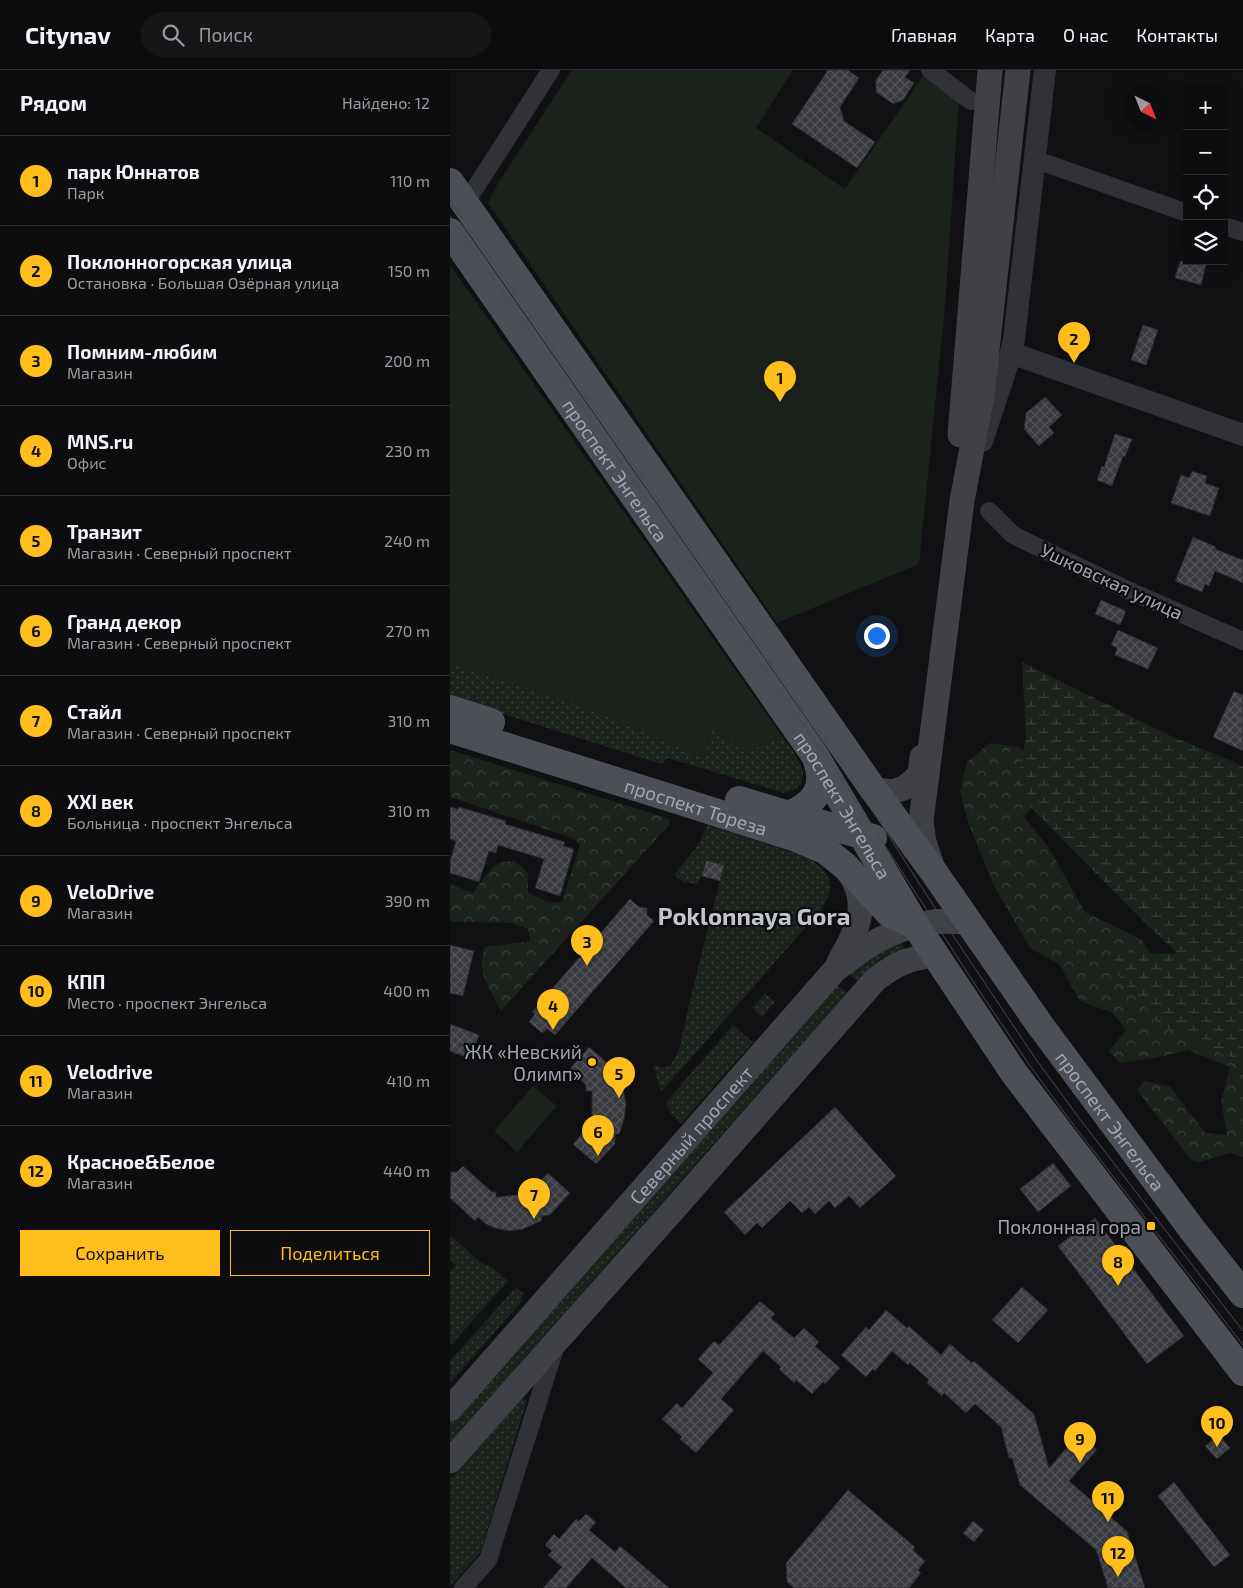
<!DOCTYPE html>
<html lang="ru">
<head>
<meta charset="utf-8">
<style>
	:root { --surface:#0d0c0e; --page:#161517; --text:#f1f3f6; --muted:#9a9b9e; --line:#2d2c2e; --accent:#ffbe1c }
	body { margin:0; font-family:"Exo 2",sans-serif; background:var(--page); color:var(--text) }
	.controls { position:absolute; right:15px; top:15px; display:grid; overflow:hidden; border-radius:0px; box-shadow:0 5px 20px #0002 }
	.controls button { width:45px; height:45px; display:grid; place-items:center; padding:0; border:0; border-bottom:1px solid var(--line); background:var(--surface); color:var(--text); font:25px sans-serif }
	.compass { position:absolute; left:673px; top:15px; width:45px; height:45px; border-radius:50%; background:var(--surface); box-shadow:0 5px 20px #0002; rotate:137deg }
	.you { position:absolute; left:426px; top:565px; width:18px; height:18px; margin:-12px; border:4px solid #fff; border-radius:50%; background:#1a73e8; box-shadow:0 0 0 8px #1a73e833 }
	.badge { display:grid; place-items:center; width:32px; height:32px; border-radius:50%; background:var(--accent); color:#111; font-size:16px; font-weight:700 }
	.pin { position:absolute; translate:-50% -41px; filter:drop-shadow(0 1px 2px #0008) }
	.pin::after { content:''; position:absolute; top:26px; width:18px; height:15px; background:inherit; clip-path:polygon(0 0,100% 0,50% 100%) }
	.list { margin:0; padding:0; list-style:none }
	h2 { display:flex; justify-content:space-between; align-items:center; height:65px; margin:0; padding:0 20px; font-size:21px }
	h2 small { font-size:16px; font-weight:400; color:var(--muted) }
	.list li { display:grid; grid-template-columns:32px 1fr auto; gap:15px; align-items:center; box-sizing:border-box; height:90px; padding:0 20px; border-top:1px solid var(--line) }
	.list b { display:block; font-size:19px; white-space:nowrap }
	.list p { margin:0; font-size:16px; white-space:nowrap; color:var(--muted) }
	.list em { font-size:16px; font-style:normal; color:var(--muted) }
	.actions { display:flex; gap:10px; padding:15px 20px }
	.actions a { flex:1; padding:11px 0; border:1px solid var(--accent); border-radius:0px; text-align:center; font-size:18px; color:var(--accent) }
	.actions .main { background:var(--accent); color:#111 }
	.icon { flex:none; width:28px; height:28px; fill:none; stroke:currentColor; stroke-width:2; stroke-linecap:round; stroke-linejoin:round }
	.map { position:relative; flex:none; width:793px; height:1518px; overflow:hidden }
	header { display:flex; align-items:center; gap:30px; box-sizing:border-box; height:70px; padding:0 25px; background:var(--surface); border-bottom:1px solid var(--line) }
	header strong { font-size:24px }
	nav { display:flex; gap:28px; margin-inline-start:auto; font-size:18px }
	.search { width:350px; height:45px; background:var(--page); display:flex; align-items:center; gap:12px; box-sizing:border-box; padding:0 18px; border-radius:28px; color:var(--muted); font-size:19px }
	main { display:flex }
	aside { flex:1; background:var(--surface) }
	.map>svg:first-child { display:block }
	.grass { fill:url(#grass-dots) }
	.forest { fill:url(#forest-crowns) }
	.wetland { fill:url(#wetland-marsh) }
	.green { fill:#1b221c }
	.building { fill:url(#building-cross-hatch); stroke:#2a2a2e }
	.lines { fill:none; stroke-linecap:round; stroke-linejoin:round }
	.minor { stroke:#313237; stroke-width:18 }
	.tertiary { stroke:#313237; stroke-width:22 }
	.secondary { stroke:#3f4147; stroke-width:25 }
	.primary { stroke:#4d4f57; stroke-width:28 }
	.tram { stroke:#46484e; stroke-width:1 }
	.poi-dot { fill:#ffbe1c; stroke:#0c0c0d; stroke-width:2 }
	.labels { text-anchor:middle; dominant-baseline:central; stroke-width:4.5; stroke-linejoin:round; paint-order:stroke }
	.street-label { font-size:19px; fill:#a1a6b4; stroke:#0c0c0d }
	.poi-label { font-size:19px; fill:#a1a6b4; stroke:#0c0c0d; text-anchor:end }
	.district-label { font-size:24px; font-weight:bold; fill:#c2c5d0; stroke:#0c0c0d }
</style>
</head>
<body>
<header>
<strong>Citynav</strong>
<div class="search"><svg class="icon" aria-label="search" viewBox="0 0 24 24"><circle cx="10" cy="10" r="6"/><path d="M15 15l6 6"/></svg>Поиск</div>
<nav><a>Главная</a><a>Карта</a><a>О нас</a><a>Контакты</a></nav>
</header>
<main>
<aside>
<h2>Рядом<small>Найдено: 12</small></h2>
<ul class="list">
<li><span class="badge">1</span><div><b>парк Юннатов</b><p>Парк</p></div><em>110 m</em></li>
<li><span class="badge">2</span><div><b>Поклонногорская улица</b><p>Остановка · Большая Озёрная улица</p></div><em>150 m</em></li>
<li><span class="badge">3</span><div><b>Помним-любим</b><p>Магазин</p></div><em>200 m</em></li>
<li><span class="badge">4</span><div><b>MNS.ru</b><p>Офис</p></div><em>230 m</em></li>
<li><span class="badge">5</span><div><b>Транзит</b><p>Магазин · Северный проспект</p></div><em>240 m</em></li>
<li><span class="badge">6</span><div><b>Гранд декор</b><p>Магазин · Северный проспект</p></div><em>270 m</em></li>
<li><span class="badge">7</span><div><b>Стайл</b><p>Магазин · Северный проспект</p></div><em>310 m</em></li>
<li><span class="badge">8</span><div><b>XXI век</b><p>Больница · проспект Энгельса</p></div><em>310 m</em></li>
<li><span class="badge">9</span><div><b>VeloDrive</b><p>Магазин</p></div><em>390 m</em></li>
<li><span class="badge">10</span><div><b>КПП</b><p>Место · проспект Энгельса</p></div><em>400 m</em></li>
<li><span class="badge">11</span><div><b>Velodrive</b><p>Магазин</p></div><em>410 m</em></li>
<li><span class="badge">12</span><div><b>Красное&amp;Белое</b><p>Магазин</p></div><em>440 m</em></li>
</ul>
<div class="actions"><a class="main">Сохранить</a><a>Поделиться</a></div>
</aside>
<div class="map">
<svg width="793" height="1518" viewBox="0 0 793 1518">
	<defs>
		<pattern id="grass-dots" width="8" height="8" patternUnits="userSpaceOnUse" patternTransform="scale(1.25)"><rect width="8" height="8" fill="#1b221c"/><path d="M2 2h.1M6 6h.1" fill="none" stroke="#393f3b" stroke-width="1.8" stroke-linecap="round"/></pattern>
		<pattern id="forest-crowns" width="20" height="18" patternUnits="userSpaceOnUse" patternTransform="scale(1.25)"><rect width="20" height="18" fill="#1b221c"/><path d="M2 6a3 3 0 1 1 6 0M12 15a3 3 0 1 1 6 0" fill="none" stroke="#393f3b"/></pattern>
		<pattern id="wetland-marsh" width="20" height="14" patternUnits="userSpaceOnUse" patternTransform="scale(1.25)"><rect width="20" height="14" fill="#1b221c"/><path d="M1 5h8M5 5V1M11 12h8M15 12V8" fill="none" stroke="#393f3b"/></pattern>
		<pattern id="building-cross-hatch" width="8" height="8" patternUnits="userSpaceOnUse" patternTransform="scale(1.25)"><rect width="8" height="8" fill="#3a3b40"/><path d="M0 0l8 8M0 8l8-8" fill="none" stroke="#535459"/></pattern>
	</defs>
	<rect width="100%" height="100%" fill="#111012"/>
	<g class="grass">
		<path d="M0 592 138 638 251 687 257 680 261 655 295 683 332 666C345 683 371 716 334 723L218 688 211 694 0 627Z"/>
		<path d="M258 755 359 788C382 804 386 815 371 840L211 1022 203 995 211 998 220 996 229 980 241 926 274 795 256 790 252 806 247 814 233 812 224 805 245 779Z"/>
		<path d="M449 870 456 880C431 885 425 894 407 911L398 903Z"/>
		<path d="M387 914 397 923 0 1372V1351Z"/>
		<path d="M315 923 325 932 312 947 302 938Z"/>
		<path d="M283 955 303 972 231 1054 221 1044 216 1032Z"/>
		<path d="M0 1165 31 1193 42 1197 58 1211 0 1276V1202L6 1195 0 1190Z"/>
		<path d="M66 1217 73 1223 72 1231 0 1313V1291Z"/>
		<path d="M71 1329 77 1330 30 1483 0 1516V1409Z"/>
	</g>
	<g class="forest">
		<path d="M540 673 568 677 604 708 574 747 599 778 635 842 692 870 710 897 793 933V1087L781 1083 750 1092 741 1090 687 1020 694 1011 720 1016 755 1063 777 1065 771 1032 780 997 738 980 706 988 670 993 659 981 676 960 663 943 630 931 609 894 580 878 544 816 518 752 510 721 517 692Z"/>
		<path d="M0 680 220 749 219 755 51 941C39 917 26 905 35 877L80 871 78 859 62 853 3 852 0 851V814L23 823 40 800 50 792 65 791 78 803V823L98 832H112L130 775 125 769 0 727Z"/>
	</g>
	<path class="wetland" d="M572 592 721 666 793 696V989L774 985 709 954 665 901 663 882 728 884 683 841 566 722 576 666Z"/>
	<g class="green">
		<path d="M122 0H343L306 58 395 119 475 3 509 27 495 237 469 494 327 553 38 133 47 115Z"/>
		<path d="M0 195 332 666 295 683 261 655 257 680 251 687 138 638 0 592Z"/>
		<path d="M83 1016 107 1036 67 1082 44 1061Z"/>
	</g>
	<g class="building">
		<path d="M378 0H398L409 8 390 37 394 51 425 72 407 98 342 54Z"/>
		<path d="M433 0H460L455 7 464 13 453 30 443 34 426 22V10Z"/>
		<path d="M730 191 735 192 757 191 751 215 725 208Z"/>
		<path d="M693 255 708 260 696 295 681 290Z"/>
		<path d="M595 327 612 345 599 357 604 363 589 376 574 359 576 343Z"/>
		<path d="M665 364 682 369 675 387 673 386 662 416 647 410 652 396 654 397Z"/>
		<path d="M742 401 757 406 755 413 769 418 760 446 721 433 731 405 739 408Z"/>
		<path d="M743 467 766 477 765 479 793 490V513L765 501 759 516 755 514 752 522 725 511Z"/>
		<path d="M651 530 676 541 670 555 645 544Z"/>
		<path d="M668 560 708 578 698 599 665 585 667 578 661 575Z"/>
		<path d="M784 621 793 625V681L763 667Z"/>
		<path d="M0 737 8 739 9 737 56 751 55 754 115 772 113 776 124 779 110 826 85 818 94 789 48 775 46 783 39 781 29 812 0 803V791L6 771 0 769Z"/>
		<path d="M256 790 274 795 270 811 252 806Z"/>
		<path d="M180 829 189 837 197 838V845L204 851 105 965 97 959 92 963 79 952 85 944 82 942Z"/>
		<path d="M0 875 24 881 13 926 0 923Z"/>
		<path d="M0 954 29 965 20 989 0 981Z"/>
		<path d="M139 977 162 997 173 1018 176 1034 174 1050 169 1064H165V1074L146 1094 123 1074 137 1058V1052H142V1021H136V1015L119 1000Z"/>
		<path d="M385 1037 446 1106 410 1138 399 1126 385 1138 379 1131 365 1144 359 1137 352 1143 340 1131 312 1158 307 1153 295 1165 274 1142Z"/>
		<path d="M603 1093 621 1116 588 1142 570 1119Z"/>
		<path d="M13 1096 42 1122H46V1127L77 1124 76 1119H83L98 1103 120 1123 100 1145 92 1146 91 1151 73 1159 59 1161 45 1158 36 1154 28 1147 25 1151 0 1128 1 1102H7Z"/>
		<path d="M645 1148 734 1266 697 1294 608 1176Z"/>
		<path d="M572 1217 598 1240 568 1273 542 1250Z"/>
		<path d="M310 1231 325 1244 321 1248 344 1268 354 1258 369 1272 365 1276 390 1298 375 1314 373 1312 362 1324 346 1310 344 1313 329 1299 331 1297 313 1281 271 1329 284 1340 246 1383 230 1369 232 1367 212 1349 227 1333 232 1338 263 1303 248 1289 264 1271 269 1275Z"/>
		<path d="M436 1240 457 1258 459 1256 491 1285 500 1274 522 1293 524 1291 584 1344 599 1398 629 1364 647 1380 619 1411 677 1461 695 1518H658L646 1480 570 1415 562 1388H559L551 1357 525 1334 516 1343 494 1323 492 1326 477 1313 479 1310 460 1293 458 1295 442 1281 425 1301 423 1299 416 1307 391 1285 416 1257 419 1260Z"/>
		<path d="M769 1365 780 1378 767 1389 755 1376Z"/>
		<path d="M724 1412 780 1485 764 1497 708 1426Z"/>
		<path d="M398 1420 465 1477 463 1480 475 1491 468 1500 471 1503 459 1518H344L337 1512 336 1493Z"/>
		<path d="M136 1444 146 1452 139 1460 165 1482 170 1476 219 1518H176L142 1488 116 1518H93L112 1497 98 1485 102 1481 95 1475 104 1464 109 1469 126 1449 129 1451Z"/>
		<path d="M523 1451 534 1460 524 1472 513 1463Z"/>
	</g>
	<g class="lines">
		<g class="minor">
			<path d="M480 0 521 31"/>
			<path d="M585 90 601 95 737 143"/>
			<path d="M13 130 22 123 101 0"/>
			<path d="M774 156 793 162"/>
			<path d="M539 441 563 465 680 521 793 571"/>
			<path d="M13 1518 38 1490 105 1278"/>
		</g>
		<g class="tertiary">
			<path d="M561 283 793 365"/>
			<path d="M532 371 561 283 564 269 595 0"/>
		</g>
		<g class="secondary">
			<path d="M510 365 540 0"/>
			<path d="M423 719 442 722 454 718 463 711 470 704 472 687"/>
			<path d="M482 796 474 772 471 751 512 431 532 325 568 0"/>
			<path d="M389 892C407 861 421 835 399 802"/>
			<path id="s1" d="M0 1339 384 901C416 876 441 858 483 852 494 850 507 852 518 852"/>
			<path d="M0 1391 232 1130 425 910C448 892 458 889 486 885"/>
		</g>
		<g class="primary">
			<path id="s2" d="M0 112 423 719 483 801 590 955 741 1158 793 1224"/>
			<path id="s3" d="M0 162 364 684 466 856 564 1003 793 1302"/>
			<path d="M0 639 41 652"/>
			<path id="s4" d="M0 659 246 736 346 768 375 780 395 796 439 843 463 854"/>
			<path d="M289 730 332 743 423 768"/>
			<path d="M338 745C366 734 377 717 366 688"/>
		</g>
		<g class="tram">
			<path d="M0 130 401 707 494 852 585 988 626 1044 793 1261"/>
			<path d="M0 146 393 711 530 922 578 993 619 1049 793 1275"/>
		</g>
	</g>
	<g class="poi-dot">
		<circle cx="142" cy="992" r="5"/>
		<rect x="696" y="1151" width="10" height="10" rx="2.5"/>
	</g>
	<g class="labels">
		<g class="street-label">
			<text stroke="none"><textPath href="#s3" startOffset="290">проспект Энгельса</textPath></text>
			<text transform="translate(662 511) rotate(25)">Ушковская улица</text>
			<text stroke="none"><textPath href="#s3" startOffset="695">проспект Энгельса</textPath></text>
			<text stroke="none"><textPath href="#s4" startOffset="258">проспект Тореза</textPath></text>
			<text stroke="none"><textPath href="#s2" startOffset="1148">проспект Энгельса</textPath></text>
			<text stroke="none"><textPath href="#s1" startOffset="365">Северный проспект</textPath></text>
		</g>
		<g class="poi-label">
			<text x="132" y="981">ЖК «Невский<tspan x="132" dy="22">Олимп»</tspan></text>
			<text x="691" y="1156">Поклонная гора</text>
		</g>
		<g class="district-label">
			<text x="304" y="845">Poklonnaya Gora</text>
		</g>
	</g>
</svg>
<div class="controls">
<button>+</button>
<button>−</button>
<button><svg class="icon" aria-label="locate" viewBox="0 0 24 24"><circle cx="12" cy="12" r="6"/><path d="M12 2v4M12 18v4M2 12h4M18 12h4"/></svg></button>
<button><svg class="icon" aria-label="layers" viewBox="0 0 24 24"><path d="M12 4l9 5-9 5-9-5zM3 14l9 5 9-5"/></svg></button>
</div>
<svg class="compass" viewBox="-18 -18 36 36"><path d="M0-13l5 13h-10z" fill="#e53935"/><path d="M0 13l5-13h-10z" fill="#9a9b9e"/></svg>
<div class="you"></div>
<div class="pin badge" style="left:330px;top:332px">1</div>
<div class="pin badge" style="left:624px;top:293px">2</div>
<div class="pin badge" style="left:137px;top:896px">3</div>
<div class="pin badge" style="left:103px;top:960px">4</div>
<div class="pin badge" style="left:169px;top:1028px">5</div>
<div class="pin badge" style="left:148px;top:1086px">6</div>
<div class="pin badge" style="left:84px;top:1149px">7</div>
<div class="pin badge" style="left:668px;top:1216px">8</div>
<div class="pin badge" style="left:630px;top:1393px">9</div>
<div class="pin badge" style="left:767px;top:1377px">10</div>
<div class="pin badge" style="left:658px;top:1452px">11</div>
<div class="pin badge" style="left:668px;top:1507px">12</div>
</div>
</main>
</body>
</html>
